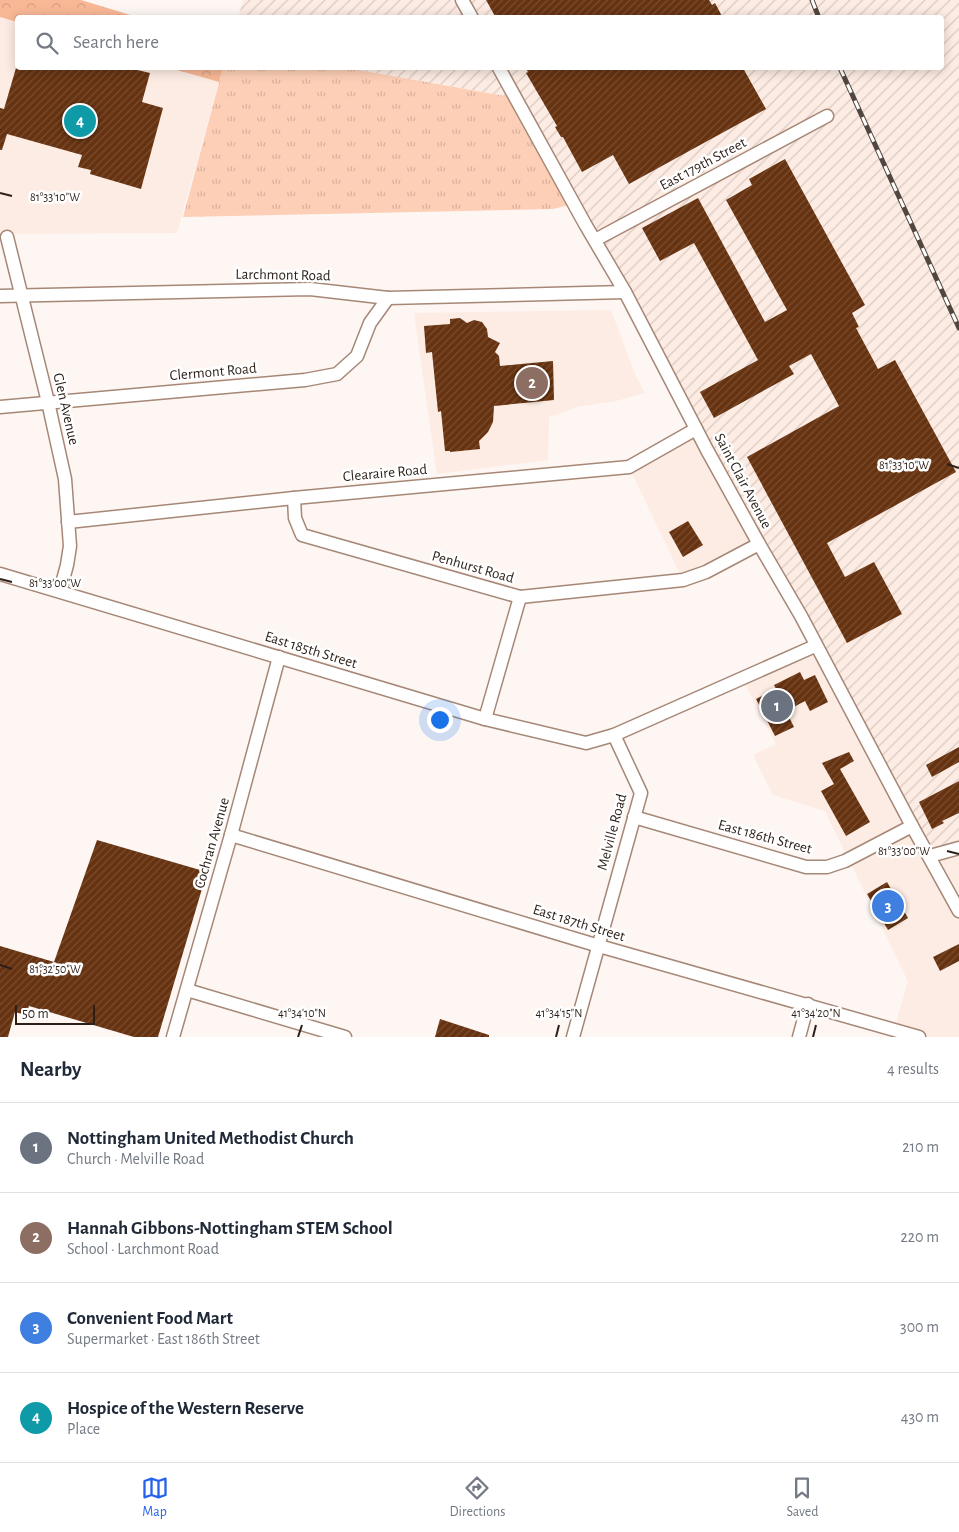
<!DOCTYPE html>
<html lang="en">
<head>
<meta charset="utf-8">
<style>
	:root { --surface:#fff; --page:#f2f2f3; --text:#1f2937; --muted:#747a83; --line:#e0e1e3; --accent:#2563eb }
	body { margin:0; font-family:"Alegreya Sans",sans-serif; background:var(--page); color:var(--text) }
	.scale { position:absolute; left:15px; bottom:12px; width:80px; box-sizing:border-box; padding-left:5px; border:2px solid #2b1f18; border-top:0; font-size:14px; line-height:18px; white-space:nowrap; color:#2b1f18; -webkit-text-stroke:4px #fff; paint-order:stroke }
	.you { position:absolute; left:439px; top:719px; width:18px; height:18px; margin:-12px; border:4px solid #fff; border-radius:50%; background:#1a73e8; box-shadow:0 0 0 8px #1a73e833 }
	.badge { display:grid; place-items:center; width:32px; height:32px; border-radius:50%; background:var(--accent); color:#fff; font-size:16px; font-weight:700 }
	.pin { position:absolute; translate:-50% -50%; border:2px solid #fff; box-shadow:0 1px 5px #0006 }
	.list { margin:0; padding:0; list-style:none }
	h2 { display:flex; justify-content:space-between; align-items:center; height:65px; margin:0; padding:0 20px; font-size:21px }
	h2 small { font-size:16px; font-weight:400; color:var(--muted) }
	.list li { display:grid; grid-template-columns:32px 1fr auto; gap:15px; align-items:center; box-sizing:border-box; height:90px; padding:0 20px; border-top:1px solid var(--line) }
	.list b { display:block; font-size:19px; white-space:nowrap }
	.list p { margin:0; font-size:16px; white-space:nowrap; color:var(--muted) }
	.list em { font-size:16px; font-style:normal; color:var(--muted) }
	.icon { flex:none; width:28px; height:28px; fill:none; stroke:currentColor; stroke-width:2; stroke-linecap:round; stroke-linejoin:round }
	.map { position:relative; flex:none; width:959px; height:1037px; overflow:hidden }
	.search { position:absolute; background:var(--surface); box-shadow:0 2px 12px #0003; left:15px; right:15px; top:15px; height:55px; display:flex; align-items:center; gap:12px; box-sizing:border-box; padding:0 18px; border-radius:5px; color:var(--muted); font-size:19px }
	.sheet { height:425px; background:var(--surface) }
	nav { display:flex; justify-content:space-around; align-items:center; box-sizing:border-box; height:70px; border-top:1px solid var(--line); background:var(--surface); font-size:14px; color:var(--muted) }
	nav a { display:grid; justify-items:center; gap:2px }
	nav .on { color:var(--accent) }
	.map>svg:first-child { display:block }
	.built { fill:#fdece3 }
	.industrial { fill:url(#industrial-furrows) }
	.grass { fill:url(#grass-tufts) }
	.forest { fill:url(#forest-crowns) }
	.building { fill:url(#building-hatch) }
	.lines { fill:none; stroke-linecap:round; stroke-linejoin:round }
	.minor-casing { stroke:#a68776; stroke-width:15 }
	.minor { stroke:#fff; stroke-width:12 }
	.rail-casing { stroke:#524740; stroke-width:5 }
	.rail { stroke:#fff; stroke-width:3; stroke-dasharray:9; stroke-linecap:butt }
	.ticks { fill:none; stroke:#2b1f18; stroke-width:2 }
	.labels { text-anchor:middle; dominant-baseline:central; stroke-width:5; stroke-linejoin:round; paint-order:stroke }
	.street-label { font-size:15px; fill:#2b1f18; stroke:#fff }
	.ticks-label { font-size:12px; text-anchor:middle; fill:#2b1f18; stroke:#fff; stroke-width:5; stroke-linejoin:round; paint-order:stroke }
</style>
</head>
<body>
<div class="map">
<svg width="959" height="1037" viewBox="0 0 959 1037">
	<defs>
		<pattern id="industrial-furrows" width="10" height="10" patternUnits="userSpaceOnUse" patternTransform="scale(1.25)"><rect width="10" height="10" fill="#fdece3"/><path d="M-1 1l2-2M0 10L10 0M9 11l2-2" fill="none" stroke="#d9cac2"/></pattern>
		<pattern id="grass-tufts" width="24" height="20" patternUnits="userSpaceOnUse" patternTransform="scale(1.25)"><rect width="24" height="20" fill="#fdcfb7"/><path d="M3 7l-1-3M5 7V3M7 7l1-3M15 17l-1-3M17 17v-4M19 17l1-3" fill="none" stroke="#d9b19d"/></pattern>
		<pattern id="forest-crowns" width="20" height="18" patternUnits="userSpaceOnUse" patternTransform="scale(1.25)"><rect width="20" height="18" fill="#f8b896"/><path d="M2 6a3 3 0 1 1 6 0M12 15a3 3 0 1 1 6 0" fill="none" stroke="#d59e81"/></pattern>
		<pattern id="building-hatch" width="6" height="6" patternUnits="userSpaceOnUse" patternTransform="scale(1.25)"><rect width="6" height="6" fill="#663210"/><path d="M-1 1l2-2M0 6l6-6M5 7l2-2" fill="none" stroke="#784e32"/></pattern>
	</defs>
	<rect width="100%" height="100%" fill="#fdf6f3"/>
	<g class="built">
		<path d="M0 17 17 22 18 68H170L219 82 177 233 0 234Z"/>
		<path d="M611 310 635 374 645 393 616 401 577 407 549 417 548 460 437 474 414 313Z"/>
		<path d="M696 429 759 544 683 580 629 467Z"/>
		<path d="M815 646 959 848V1037H919L894 1030 908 981 825 811 773 795 753 755 776 744 742 679Z"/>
	</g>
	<path class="industrial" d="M243 0H959V848L930 856 516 98 348 68H942V18H238Z"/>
	<path class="grass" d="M223 68H348L516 98 574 204 553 209 183 217Z"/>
	<g class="forest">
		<path d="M0 0H81L137 17 18 18 17 22 0 17Z"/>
		<path d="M170 68H223L219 82Z"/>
	</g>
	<g class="building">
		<path d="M486 0H709L712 5 715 3 723 18H496Z"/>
		<path d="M16 68H129L150 73 142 102 163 108 141 189 90 174 91 170 78 167 82 155 7 134 2 150H0V108L4 109Z"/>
		<path d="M526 68H743L766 109 629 184 613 155 582 172 563 137H561L555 127 557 126 526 73 528 72Z"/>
		<path d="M785 159 865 305 852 313 859 327 856 328 878 369 895 360 956 472 827 543 845 577 874 562 902 614 847 643 747 457 839 406 811 354 789 366 794 374 714 418 700 392 758 360 694 243 660 261 642 228 698 198 765 322 787 310 726 200 752 185 749 179Z"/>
		<path d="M460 318 467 323 474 320 482 322 487 329 488 337 500 343 495 352 499 356 500 366 553 361 554 400 494 406 493 422 488 432 479 441 480 449 450 452V451H445L441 411 438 412 432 352 426 353 424 326 450 324V319Z"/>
		<path d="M688 521 703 545 683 557 669 532Z"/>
		<path d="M800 672 804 680 815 675 828 702 810 711 805 701 786 711 794 727 775 736 756 699 776 689 774 685Z"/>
		<path d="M959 747V762L932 777 926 765Z"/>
		<path d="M849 752 854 761 840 769 870 822 846 836 821 791 834 784 822 763Z"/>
		<path d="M959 781V813L942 821 944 823 932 829 919 802Z"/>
		<path d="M97 840 207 872 158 1037H134L29 1006 26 1015 15 1012 8 1037H0V946L54 962Z"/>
		<path d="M887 882 908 918 888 930 867 894Z"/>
		<path d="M959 944V961L940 971 933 957Z"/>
		<path d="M440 1019 489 1035V1037H435Z"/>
	</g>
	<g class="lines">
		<g class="minor-casing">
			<g id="minor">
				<path d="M462 0 472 18"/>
				<path d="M499 68 585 224 625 292 707 450 759 544 801 616 912 826 959 911"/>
				<path d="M7 237 48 402 65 479 70 546 67 565 60 591"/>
				<path d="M595 240 827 116"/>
				<path d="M0 296 310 289 388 298 625 292"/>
				<path d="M0 407 305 380 337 374 357 356 370 323 388 298"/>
				<path d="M294 498 295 518 302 535 520 597 683 580 706 572 759 544"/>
				<path d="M68 522 294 498 629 467 696 429"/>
				<path d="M0 574 485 719 586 743 614 735 815 646"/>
				<path d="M485 719 520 597"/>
				<path d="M634 817 806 867H827L845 861 912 826"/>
				<path d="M231 835 599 946 919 1037"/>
				<path d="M930 856 959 848"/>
				<path d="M187 990 345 1037"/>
				<path d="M173 1037 231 835 279 657"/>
				<path d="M573 1037 641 793 614 735"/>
				<path d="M799 1037 808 1004"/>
			</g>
		</g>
		<use href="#minor" class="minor"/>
		<g class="rail-casing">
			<g id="rail">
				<path d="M812 0 819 18"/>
				<path d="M840 68 959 328"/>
			</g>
		</g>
		<use href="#rail" class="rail"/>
	</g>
	<path class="ticks" d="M0 193 12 196M947 464 959 468M0 579 12 582M947 851 959 854M0 965 12 969M298 1037 302 1025M556 1037 559 1025M813 1037 816 1025"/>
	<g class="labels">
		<g class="street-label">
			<text transform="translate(703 164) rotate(-28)">East 179th Street</text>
			<text transform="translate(283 275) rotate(1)">Larchmont Road</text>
			<text transform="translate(213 372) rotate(-5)">Clermont Road</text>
			<text transform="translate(66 409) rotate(77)">Glen Avenue</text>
			<text transform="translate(385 473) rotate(-5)">Clearaire Road</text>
			<text transform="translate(743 481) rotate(62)">Saint Clair Avenue</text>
			<text transform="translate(473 567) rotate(16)">Penhurst Road</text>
			<text transform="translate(311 650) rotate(17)">East 185th Street</text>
			<text transform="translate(612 832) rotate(-75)">Melville Road</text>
			<text transform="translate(765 837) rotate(15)">East 186th Street</text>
			<text transform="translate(212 843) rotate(-74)">Cochran Avenue</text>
			<text transform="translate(579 923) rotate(17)">East 187th Street</text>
		</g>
	</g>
	<g class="ticks-label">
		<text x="55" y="201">81°33'10"W</text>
		<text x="904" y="469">81°33'10"W</text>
		<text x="55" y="587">81°33'00"W</text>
		<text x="904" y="855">81°33'00"W</text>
		<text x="55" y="973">81°32'50"W</text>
		<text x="302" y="1017">41°34'10"N</text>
		<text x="559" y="1017">41°34'15"N</text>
		<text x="816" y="1017">41°34'20"N</text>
	</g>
</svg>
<div class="scale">50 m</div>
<div class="you"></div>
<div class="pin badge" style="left:777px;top:706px;background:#6b7280">1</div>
<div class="pin badge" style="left:532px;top:383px;background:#8d6e63">2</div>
<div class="pin badge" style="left:888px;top:906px;background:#3f7fe0">3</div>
<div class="pin badge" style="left:80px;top:121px;background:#0f9aa8">4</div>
<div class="search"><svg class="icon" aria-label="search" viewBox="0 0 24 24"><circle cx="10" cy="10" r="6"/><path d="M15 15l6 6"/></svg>Search here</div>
</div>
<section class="sheet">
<h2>Nearby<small>4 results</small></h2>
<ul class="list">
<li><span class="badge" style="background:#6b7280">1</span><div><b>Nottingham United Methodist Church</b><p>Church · Melville Road</p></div><em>210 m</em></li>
<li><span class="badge" style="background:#8d6e63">2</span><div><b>Hannah Gibbons-Nottingham STEM School</b><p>School · Larchmont Road</p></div><em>220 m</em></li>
<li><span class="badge" style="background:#3f7fe0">3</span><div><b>Convenient Food Mart</b><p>Supermarket · East 186th Street</p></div><em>300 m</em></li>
<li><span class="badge" style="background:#0f9aa8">4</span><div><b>Hospice of the Western Reserve</b><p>Place</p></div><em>430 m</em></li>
</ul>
</section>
<nav>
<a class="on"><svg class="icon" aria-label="map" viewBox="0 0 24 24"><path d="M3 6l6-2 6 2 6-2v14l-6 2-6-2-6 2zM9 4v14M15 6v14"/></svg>Map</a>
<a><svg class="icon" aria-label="directions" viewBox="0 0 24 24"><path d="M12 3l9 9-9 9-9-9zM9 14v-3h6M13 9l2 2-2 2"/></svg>Directions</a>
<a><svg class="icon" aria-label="saved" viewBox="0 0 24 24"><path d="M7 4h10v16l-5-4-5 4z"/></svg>Saved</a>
</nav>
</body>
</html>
